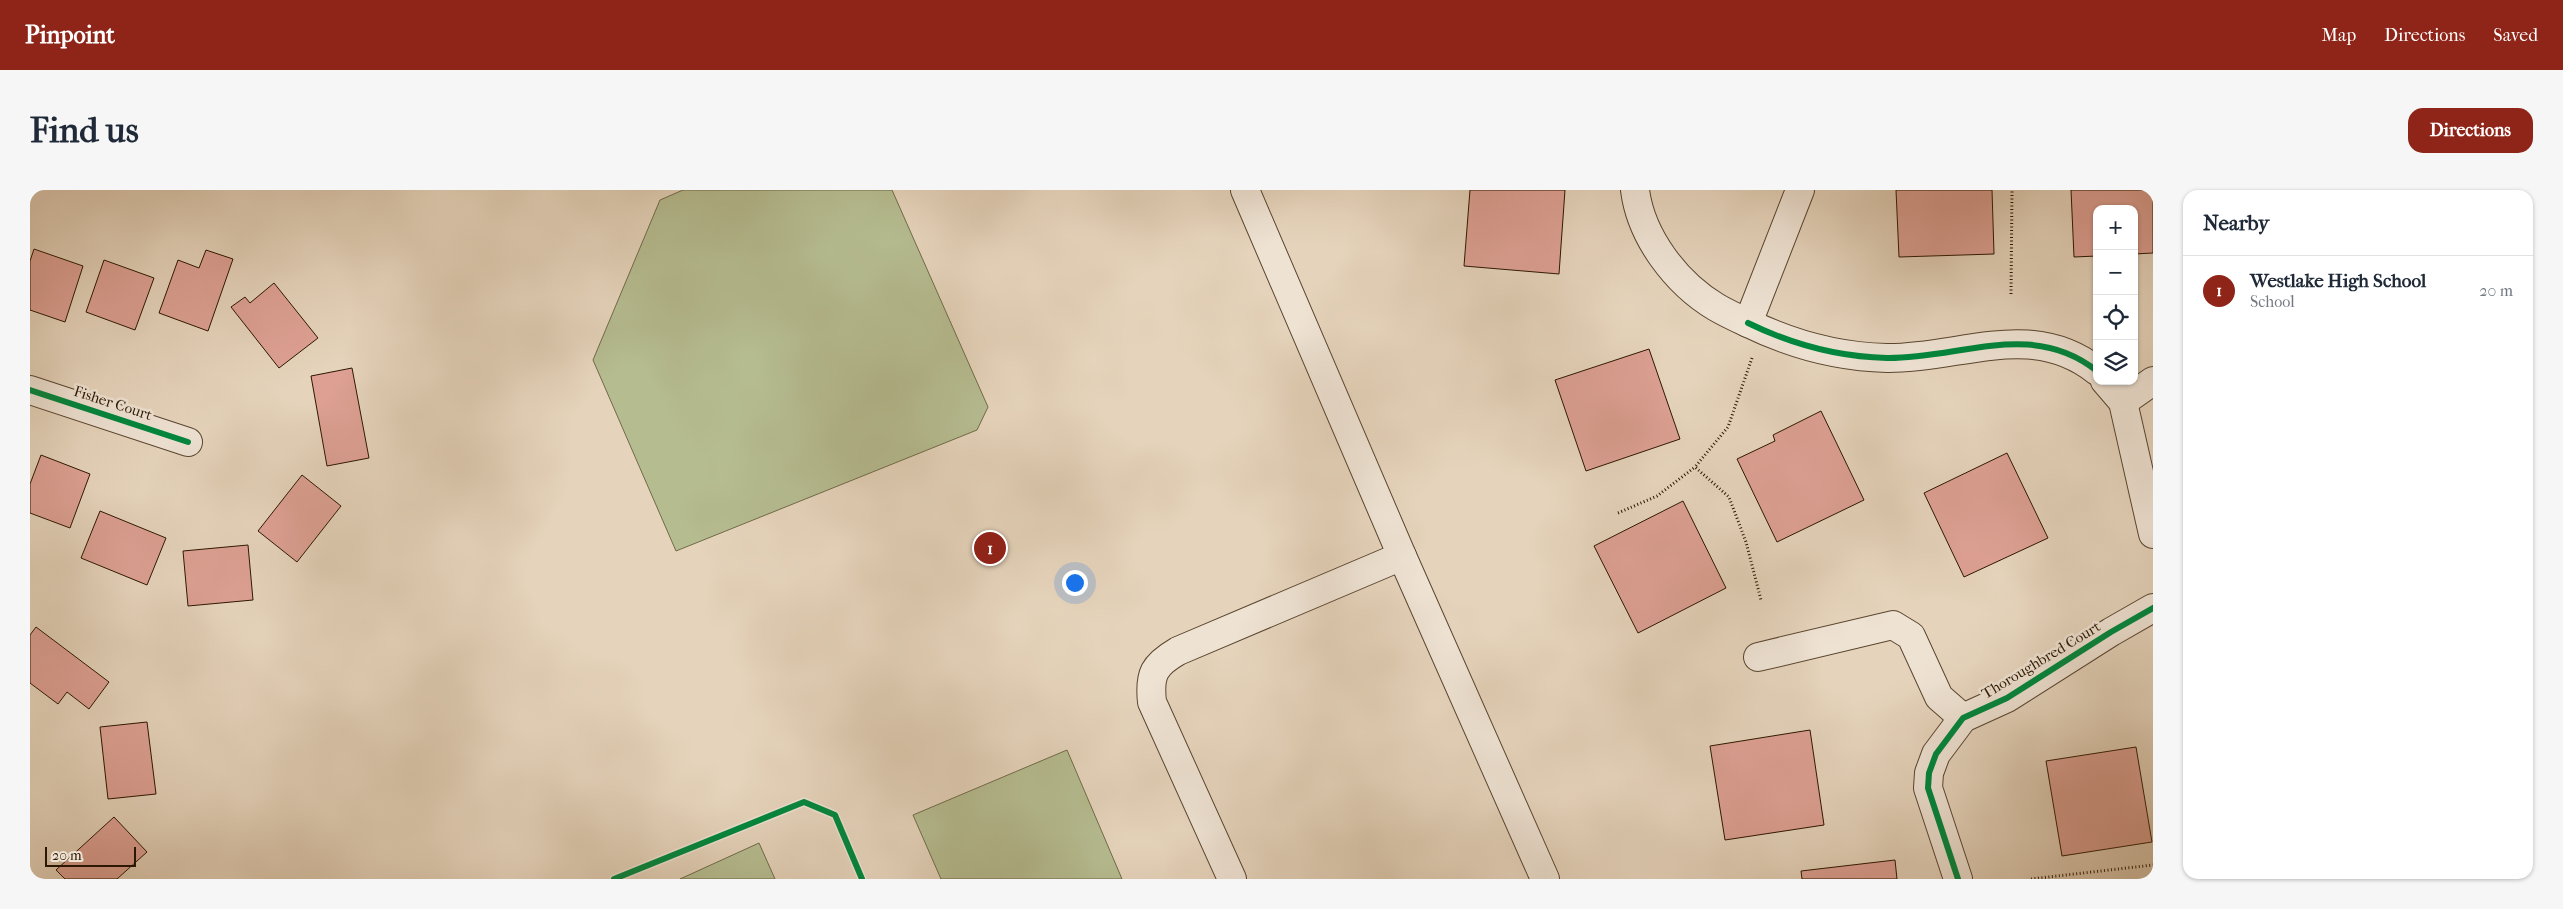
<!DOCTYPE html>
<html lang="en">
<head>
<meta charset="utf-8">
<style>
	:root { --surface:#fff; --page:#f6f6f7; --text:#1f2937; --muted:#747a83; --line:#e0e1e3; --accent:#8f2418 }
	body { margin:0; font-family:"IM FELL French Canon",serif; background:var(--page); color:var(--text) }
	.controls { position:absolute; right:15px; top:15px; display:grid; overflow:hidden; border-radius:10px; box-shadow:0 1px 4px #0004 }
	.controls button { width:45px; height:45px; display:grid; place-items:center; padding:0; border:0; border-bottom:1px solid var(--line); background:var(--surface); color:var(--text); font:25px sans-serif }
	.scale { position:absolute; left:15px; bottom:12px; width:91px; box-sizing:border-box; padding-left:5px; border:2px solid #2c1701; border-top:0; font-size:14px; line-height:18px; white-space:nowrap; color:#2c1701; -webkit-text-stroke:4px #eee2d3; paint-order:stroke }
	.you { position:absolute; left:1044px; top:392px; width:18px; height:18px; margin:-12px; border:4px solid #fff; border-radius:50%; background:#1a73e8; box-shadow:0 0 0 8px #1a73e833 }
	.badge { display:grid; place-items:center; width:32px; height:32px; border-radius:50%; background:var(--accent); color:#fff; font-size:16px; font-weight:700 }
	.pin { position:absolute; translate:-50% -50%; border:2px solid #fff; box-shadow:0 1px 5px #0006 }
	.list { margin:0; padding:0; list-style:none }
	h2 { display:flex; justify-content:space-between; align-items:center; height:65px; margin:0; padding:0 20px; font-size:21px }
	h2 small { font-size:16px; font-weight:400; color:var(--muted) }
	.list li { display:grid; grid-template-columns:32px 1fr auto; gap:15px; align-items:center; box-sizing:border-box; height:70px; padding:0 20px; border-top:1px solid var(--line) }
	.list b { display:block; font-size:19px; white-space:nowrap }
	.list p { margin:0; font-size:16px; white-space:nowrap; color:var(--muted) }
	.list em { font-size:16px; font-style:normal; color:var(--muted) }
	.icon { flex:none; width:28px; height:28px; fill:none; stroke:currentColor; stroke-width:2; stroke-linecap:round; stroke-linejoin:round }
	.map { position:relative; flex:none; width:2123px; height:689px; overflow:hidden; border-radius:15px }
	header { display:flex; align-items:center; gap:30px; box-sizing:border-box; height:70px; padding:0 25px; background:var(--accent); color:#fff }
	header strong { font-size:24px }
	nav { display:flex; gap:28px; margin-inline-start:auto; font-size:18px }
	.intro { display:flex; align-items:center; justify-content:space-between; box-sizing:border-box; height:120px; padding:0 30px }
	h1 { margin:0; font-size:35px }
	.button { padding:12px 22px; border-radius:15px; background:var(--accent); color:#fff; font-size:18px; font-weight:700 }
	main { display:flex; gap:30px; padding:0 30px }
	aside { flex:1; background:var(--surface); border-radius:15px; box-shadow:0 1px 4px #0004 }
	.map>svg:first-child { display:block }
	.green { fill:#b5bc90; stroke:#706a48 }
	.building { fill:#dda093; stroke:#2c1701 }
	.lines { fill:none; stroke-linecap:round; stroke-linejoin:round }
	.minor-casing { stroke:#5a4630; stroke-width:30 }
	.path { stroke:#2c1701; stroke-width:3; stroke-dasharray:1 2.5; stroke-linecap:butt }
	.minor { stroke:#eee2d3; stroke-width:28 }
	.cycleway-casing { stroke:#eee2d3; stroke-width:9 }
	.cycleway { stroke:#00873e; stroke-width:6 }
	.labels { text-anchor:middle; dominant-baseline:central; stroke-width:5; stroke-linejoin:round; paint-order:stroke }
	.street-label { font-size:15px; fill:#2c1701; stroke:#eee2d3 }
</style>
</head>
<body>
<header>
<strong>Pinpoint</strong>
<nav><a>Map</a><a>Directions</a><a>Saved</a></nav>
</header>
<div class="intro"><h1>Find us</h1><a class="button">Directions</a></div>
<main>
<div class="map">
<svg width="2123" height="689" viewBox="0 0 2123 689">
	<rect width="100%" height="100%" fill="#e5d3bb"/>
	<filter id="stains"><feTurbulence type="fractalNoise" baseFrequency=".004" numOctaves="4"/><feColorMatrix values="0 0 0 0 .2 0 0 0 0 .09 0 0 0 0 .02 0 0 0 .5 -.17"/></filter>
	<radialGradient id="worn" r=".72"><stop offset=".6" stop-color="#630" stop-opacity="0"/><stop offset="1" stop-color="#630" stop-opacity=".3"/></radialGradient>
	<g class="green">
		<path d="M653 0H862L958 217 947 240 646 361 563 170 630 10Z"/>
		<path d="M1037 560 1092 689H911L883 625Z"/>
		<path d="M729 653 745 689H650Z"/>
	</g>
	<g class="building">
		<path d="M1440 0H1535L1529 84 1434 76Z"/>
		<path d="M1866 0H1962L1964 64 1869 67Z"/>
		<path d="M2041 0H2123V63L2104 64V19H2067V66L2044 67Z"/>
		<path d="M4 59 53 76 35 132 0 120V71Z"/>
		<path d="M176 60 203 69 178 141 129 123 148 70 169 78Z"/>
		<path d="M74 70 124 88 105 140 56 122Z"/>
		<path d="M244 93 288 148 249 178 201 117 215 107 220 113Z"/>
		<path d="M1619 159 1650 249 1556 281 1525 190Z"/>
		<path d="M322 178 339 268 297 276 281 186Z"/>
		<path d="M1791 221 1834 310 1747 352 1707 269 1745 251 1743 245Z"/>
		<path d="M1977 263 2018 348 1934 387 1894 303Z"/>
		<path d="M11 265 60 284 40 338 0 323V294Z"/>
		<path d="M272 285 311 316 267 372 228 341Z"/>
		<path d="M1653 311 1696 398 1608 443 1564 356Z"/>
		<path d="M70 321 136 348 117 395 51 368Z"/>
		<path d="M218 355 223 410 158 416 153 361Z"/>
		<path d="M6 437 79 492 59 519 37 502 28 514 0 493V445Z"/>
		<path d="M117 532 126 604 78 609 70 537Z"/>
		<path d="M1780 540 1794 635 1695 650 1680 556Z"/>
		<path d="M2106 557 2122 652 2032 666 2016 571Z"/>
		<path d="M84 627 117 662 87 689H35L26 680Z"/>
		<path d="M1865 670 1867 689H1772L1771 681Z"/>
	</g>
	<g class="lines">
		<g class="minor-casing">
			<g id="minor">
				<path d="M1215 0 1372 366 1515 689"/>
				<path d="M1605 0C1611 47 1646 93 1686 117 1696 123 1707 128 1718 133L1770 0"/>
				<path d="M1718 133C1761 154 1809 167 1857 168 1930 169 2002 129 2067 181"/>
				<path d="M2075 191 2093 212 2123 344"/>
				<path d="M0 200 158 252"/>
				<path d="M2093 212 2123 191"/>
				<path d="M1728 467 1863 435 1881 446 1909 507 1933 528"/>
				<path d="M1202 689 1122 512C1119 484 1124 475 1148 461L1372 366"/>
				<path d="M1928 689 1898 598 1899 583 1906 564 1933 528 1977 508 2081 442 2123 418"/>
			</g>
		</g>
		<g class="path">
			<path d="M1981 104 1982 0"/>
			<path d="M1722 168 1698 237 1665 277 1699 307 1716 352 1731 410"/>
			<path d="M1588 323 1627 306 1665 277"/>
			<path d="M2001 689 2123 675"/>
		</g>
		<use href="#minor" class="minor"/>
		<g class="cycleway-casing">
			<g id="cycleway">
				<path d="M1718 133C1761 154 1809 167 1857 168 1930 169 2002 129 2067 181"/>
				<path d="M0 200 158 252"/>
				<path d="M584 689 774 612 805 625 832 689"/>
				<path d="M1928 689 1898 598 1899 583 1906 564 1933 528 1977 508 2081 442 2123 418"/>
			</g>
		</g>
		<use href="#cycleway" class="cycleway"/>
	</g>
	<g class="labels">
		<g class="street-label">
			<text transform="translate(83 213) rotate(18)">Fisher Court</text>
			<text transform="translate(2011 470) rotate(-31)">Thoroughbred Court</text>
		</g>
	</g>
	<rect width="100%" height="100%" filter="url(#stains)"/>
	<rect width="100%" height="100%" fill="url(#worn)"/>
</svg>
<div class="controls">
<button>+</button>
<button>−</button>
<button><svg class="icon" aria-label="locate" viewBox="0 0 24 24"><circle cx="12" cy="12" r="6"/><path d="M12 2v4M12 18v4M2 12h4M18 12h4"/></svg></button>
<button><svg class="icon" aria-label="layers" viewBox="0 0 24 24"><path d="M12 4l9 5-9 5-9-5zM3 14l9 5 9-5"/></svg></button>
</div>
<div class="scale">20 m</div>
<div class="you"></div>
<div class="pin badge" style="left:960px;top:358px">1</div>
</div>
<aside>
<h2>Nearby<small></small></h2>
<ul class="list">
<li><span class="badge">1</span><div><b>Westlake High School</b><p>School</p></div><em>20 m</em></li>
</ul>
</aside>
</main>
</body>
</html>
